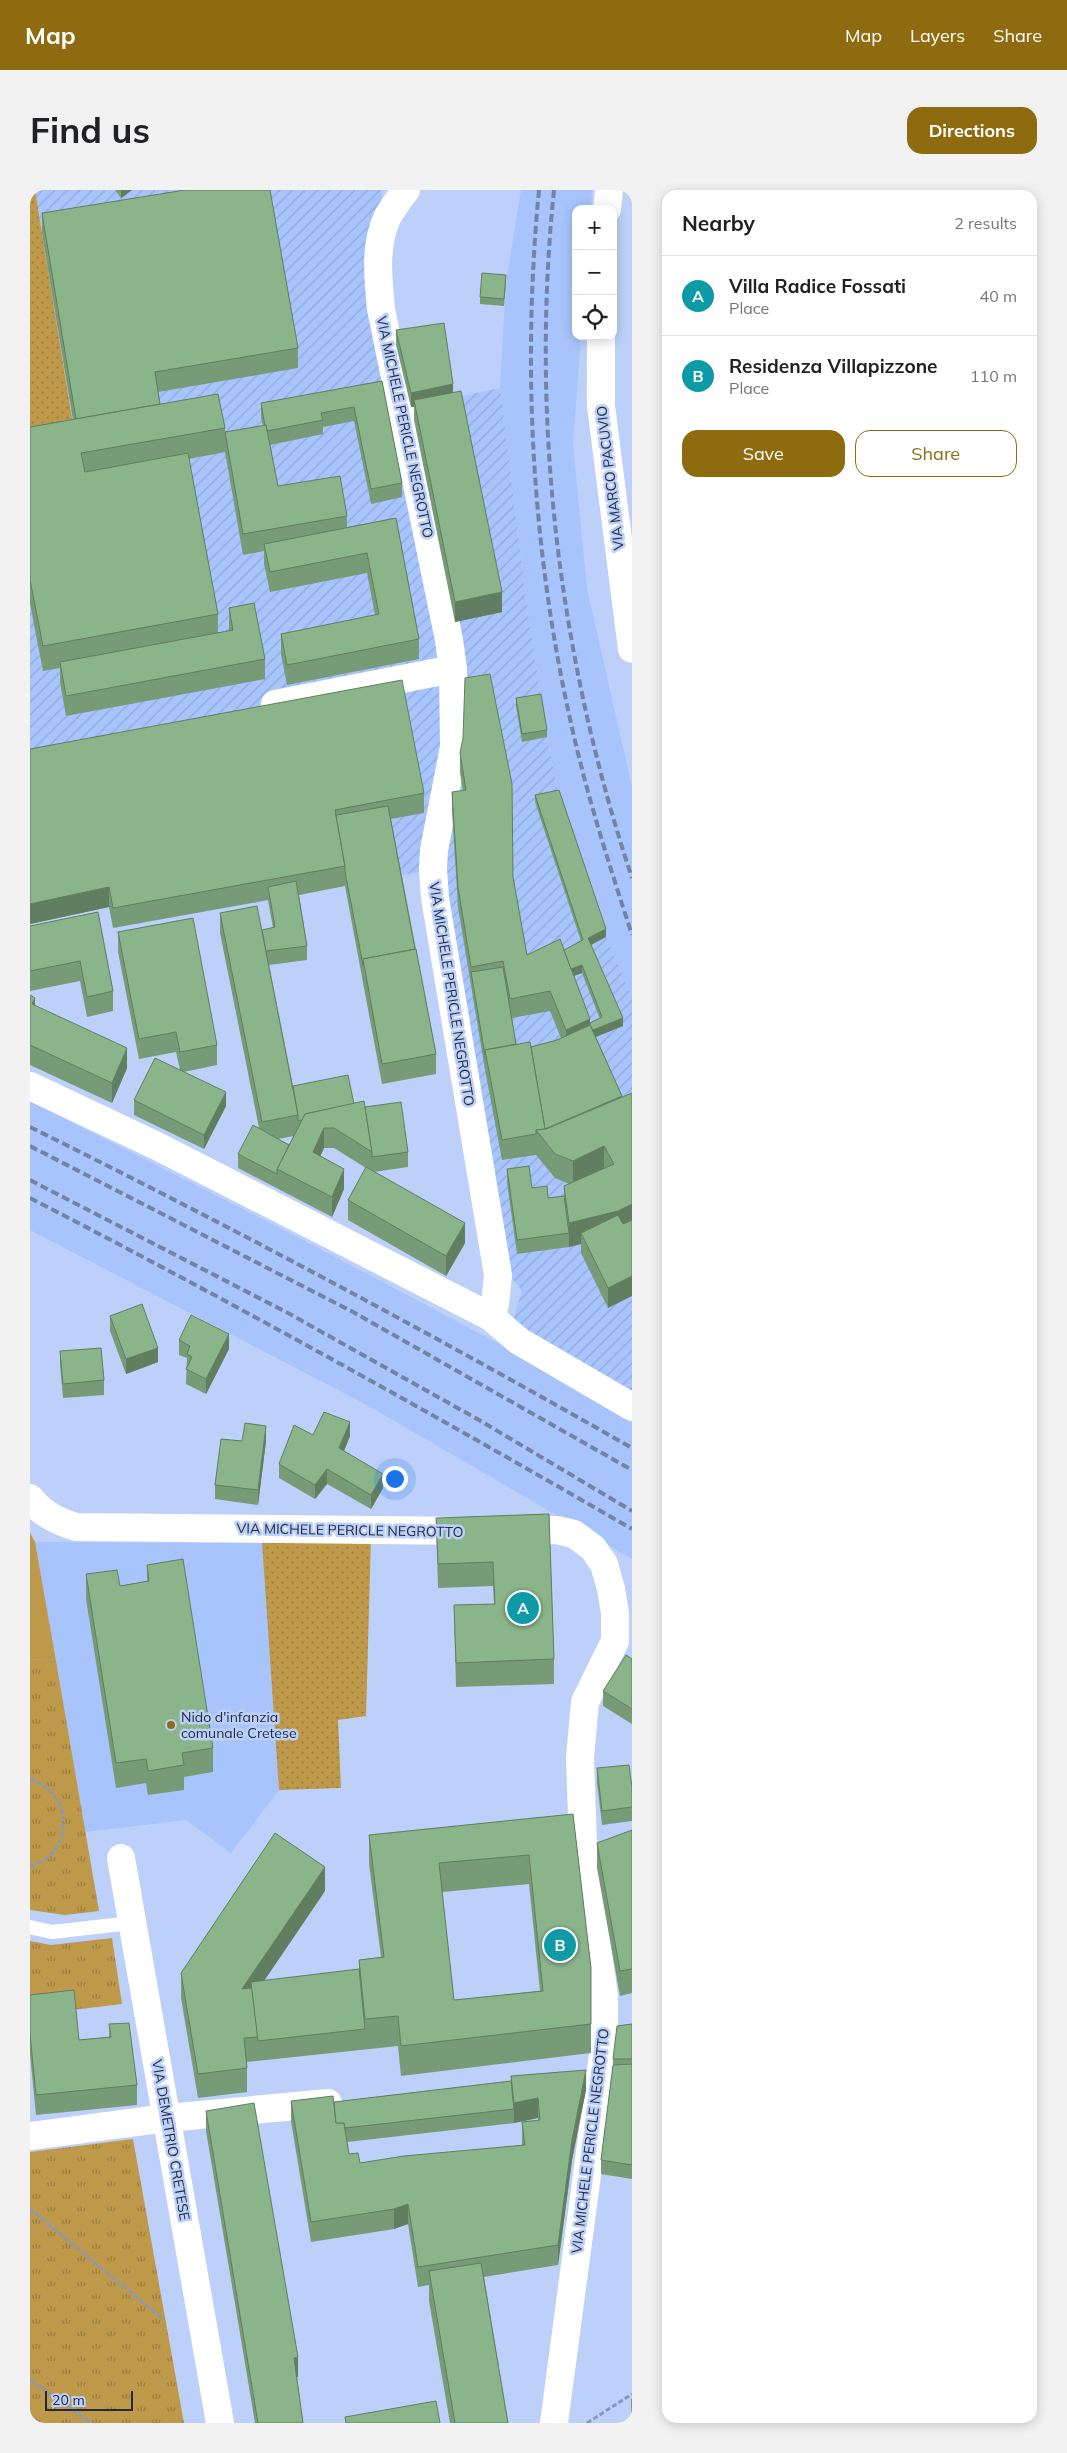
<!DOCTYPE html>
<html lang="en">
<head>
<meta charset="utf-8">
<style>
	:root { --surface:#fff; --page:#f2f2f2; --text:#202124; --muted:#757577; --line:#e0e0e0; --accent:#8f6b10 }
	body { margin:0; font-family:Mulish,sans-serif; background:var(--page); color:var(--text) }
	.controls { position:absolute; right:15px; top:15px; display:grid; overflow:hidden; border-radius:10px; box-shadow:0 2px 12px #0003 }
	.controls button { width:45px; height:45px; display:grid; place-items:center; padding:0; border:0; border-bottom:1px solid var(--line); background:var(--surface); color:var(--text); font:25px sans-serif }
	.scale { position:absolute; left:15px; bottom:12px; width:88px; box-sizing:border-box; padding-left:5px; border:2px solid #212a3e; border-top:0; font-size:14px; line-height:18px; white-space:nowrap; color:#212a3e; -webkit-text-stroke:4px #bcd0f9; paint-order:stroke }
	.you { position:absolute; left:364px; top:1288px; width:18px; height:18px; margin:-12px; border:4px solid #fff; border-radius:50%; background:#1a73e8; box-shadow:0 0 0 8px #1a73e833 }
	.badge { display:grid; place-items:center; width:32px; height:32px; border-radius:50%; background:var(--accent); color:#fff; font-size:16px; font-weight:700 }
	.pin { position:absolute; translate:-50% -50%; border:2px solid #fff; box-shadow:0 1px 5px #0006 }
	.list { margin:0; padding:0; list-style:none }
	h2 { display:flex; justify-content:space-between; align-items:center; height:65px; margin:0; padding:0 20px; font-size:21px }
	h2 small { font-size:16px; font-weight:400; color:var(--muted) }
	.list li { display:grid; grid-template-columns:32px 1fr auto; gap:15px; align-items:center; box-sizing:border-box; height:80px; padding:0 20px; border-top:1px solid var(--line) }
	.list b { display:block; font-size:19px; white-space:nowrap }
	.list p { margin:0; font-size:16px; white-space:nowrap; color:var(--muted) }
	.list em { font-size:16px; font-style:normal; color:var(--muted) }
	.actions { display:flex; gap:10px; padding:15px 20px }
	.actions a { flex:1; padding:11px 0; border:1px solid var(--accent); border-radius:15px; text-align:center; font-size:18px; color:var(--accent) }
	.actions .main { background:var(--accent); color:#fff }
	.icon { flex:none; width:28px; height:28px; fill:none; stroke:currentColor; stroke-width:2; stroke-linecap:round; stroke-linejoin:round }
	.map { position:relative; flex:none; width:602px; height:2233px; overflow:hidden; border-radius:15px }
	header { display:flex; align-items:center; gap:30px; box-sizing:border-box; height:70px; padding:0 25px; background:var(--accent); color:#fff }
	header strong { font-size:24px }
	nav { display:flex; gap:28px; margin-inline-start:auto; font-size:18px }
	.intro { display:flex; align-items:center; justify-content:space-between; box-sizing:border-box; height:120px; padding:0 30px }
	h1 { margin:0; font-size:35px }
	.button { padding:12px 22px; border-radius:15px; background:var(--accent); color:#fff; font-size:18px; font-weight:700 }
	main { display:flex; gap:30px; padding:0 30px }
	aside { flex:1; background:var(--surface); border-radius:15px; box-shadow:0 2px 12px #0003 }
	.map>svg:first-child { display:block }
	.built { fill:#a7c4fc }
	.industrial { fill:url(#industrial-furrows) }
	.grass { fill:#be994a }
	.park { fill:url(#park-tufts) }
	.garden { fill:url(#garden-dots) }
	.lines { fill:none; stroke-linecap:round; stroke-linejoin:round }
	.path { stroke:#8898ba; stroke-width:3; stroke-dasharray:5 2.5; stroke-linecap:butt }
	.service { stroke:#fff; stroke-width:14 }
	.minor { stroke:#fff; stroke-width:28 }
	.rail { stroke:#7483a2; stroke-width:4; stroke-dasharray:8 4; stroke-linecap:butt }
	.wall { fill:#779b76; fill-rule:evenodd }
	.shaded-wall { fill:#617e60 }
	.building { fill:#8ab489; stroke:#617e60; fill-rule:evenodd }
	.poi-dot { fill:#8f6b10; stroke:#bcd0f9; stroke-width:2 }
	.labels { text-anchor:middle; dominant-baseline:central; stroke-width:5; stroke-linejoin:round; paint-order:stroke }
	.street-label { font-size:14px; fill:#212a3e; stroke:#bcd0f9 }
	.poi-label { font-size:14px; fill:#212a3e; stroke:#bcd0f9; text-anchor:start }
</style>
</head>
<body>
<header>
<strong>Map</strong>
<nav><a>Map</a><a>Layers</a><a>Share</a></nav>
</header>
<div class="intro"><h1>Find us</h1><a class="button">Directions</a></div>
<main>
<div class="map">
<svg width="602" height="2233" viewBox="0 0 602 2233">
	<defs>
		<pattern id="industrial-furrows" width="10" height="10" patternUnits="userSpaceOnUse" patternTransform="scale(1.25)"><rect width="10" height="10" fill="#a7c4fc"/><path d="M-1 1l2-2M0 10L10 0M9 11l2-2" fill="none" stroke="#8fa9d9"/></pattern>
		<pattern id="park-tufts" width="24" height="20" patternUnits="userSpaceOnUse" patternTransform="scale(1.25)"><rect width="24" height="20" fill="#be994a"/><path d="M3 7l-1-3M5 7V3M7 7l1-3M15 17l-1-3M17 17v-4M19 17l1-3" fill="none" stroke="#9a7d3f"/></pattern>
		<pattern id="garden-dots" width="8" height="8" patternUnits="userSpaceOnUse" patternTransform="scale(1.25)"><rect width="8" height="8" fill="#be994a"/><path d="M2 2h.1M6 6h.1" fill="none" stroke="#9a7d3f" stroke-width="1.8" stroke-linecap="round"/></pattern>
	</defs>
	<rect width="100%" height="100%" fill="#bcd0f9"/>
	<g class="built">
		<path d="M491 0H562L561 19H546V146H551L543 255 557 399 602 597V807L576 747 529 608 517 547 496 410 470 198 476 93Z"/>
		<path d="M0 911 260 1043 475 1157 602 1234V1369L337 1215 0 1040Z"/>
		<path d="M0 1343 5 1352 232 1353 249 1600 201 1663 156 1630 55 1642 26 1472 0 1469Z"/>
	</g>
	<path class="industrial" d="M5 0H351L355 23 346 120 423 208 470 198 496 410 517 547 529 608 576 747 602 807V1234L475 1157 492 1101 454 1052 394 681 225 713 214 656 0 695V261L46 252Z"/>
	<path class="grass" d="M0 1343 5 1352 26 1471 0 1469Z"/>
	<g class="park">
		<path d="M0 1469 26 1471 69 1721 35 1725 0 1720Z"/>
		<path d="M82 1748 92 1814 0 1825V1751L21 1755Z"/>
		<path d="M103 1949 154 2233H0V1962Z"/>
	</g>
	<g class="garden">
		<path d="M0 0H5L46 253 0 261Z"/>
		<path d="M341 1347 336 1526 308 1530 311 1598 249 1600 232 1353Z"/>
	</g>
	<g class="lines">
		<g class="path">
			<path d="M0 1589C5 1591 10 1593 14 1596 39 1611 39 1650 17 1668 13 1672 5 1674 0 1677"/>
			<path d="M0 2019 134 2130"/>
			<path d="M0 2190 61 2233"/>
			<path d="M557 2233 602 2204"/>
		</g>
		<path class="service" d="M0 1737 22 1742 101 1733"/>
		<g class="minor">
			<path d="M376 0C370 8 363 17 358 26 344 54 348 88 351 119L419 450 423 479 424 557 404 660 403 679 405 708 468 1085 465 1114 461 1127"/>
			<path d="M577 19 579 0"/>
			<path d="M571 146V216L602 459"/>
			<path d="M245 514 423 479"/>
			<path d="M0 896 129 957 461 1127 489 1151 602 1217"/>
			<path d="M0 1308C12 1324 27 1331 46 1337L443 1341"/>
			<path d="M484 1342 527 1340 544 1344 563 1358 574 1374 581 1399 585 1423V1451L555 1512 550 1568 553 1654 574 1806V1857L524 2233"/>
			<path d="M91 1668 190 2233"/>
			<path d="M0 1946 137 1928 298 1913"/>
		</g>
		<g class="rail">
			<path d="M509 0C491 186 503 378 547 559 562 622 582 683 602 745"/>
			<path d="M524 0C500 232 529 468 602 688"/>
			<path d="M0 937C204 1038 404 1145 602 1258"/>
			<path d="M0 956 323 1122 602 1280"/>
			<path d="M0 990 258 1123 449 1230 602 1321"/>
			<path d="M0 1008C204 1113 403 1224 602 1339"/>
		</g>
	</g>
	<g class="wall">
		<path d="M85 0H102L91 8Z"/>
		<path d="M12 23 268 158V178L128 202 130 214 195 238V262L159 269 188 424V443L199 441V418L235 469V489L36 526 30 492V478L13 481 0 414V237L43 230 12 43Z"/>
		<path d="M476 93 474 116 450 114V107Z"/>
		<path d="M366 140 423 202 472 422 425 432 384 230V217H381L366 155Z"/>
		<path d="M352 191 372 293V307L341 314 324 231 293 237V244L240 255 248 296 317 326V337L366 328 389 449V469L257 495 251 464V444L345 425 337 383 240 402 234 374V361L213 365 195 262V242L233 236 231 228V213Z"/>
		<path d="M486 508 517 540V547L492 552 486 516Z"/>
		<path d="M0 559 394 603V623L361 629 406 864V884L352 894 315 696 269 705 277 756V770L239 775 263 896 335 917 378 962V977L344 982 435 1053 416 1086 318 1030V1010L336 978 304 958H294L290 966 314 999 302 1027 208 978V964L229 938 190 743V723L232 740 243 738 238 710 83 738 79 717 0 734ZM264 946 259 955 248 949Z"/>
		<path d="M430 563 483 687 497 765 534 760 551 751 505 612V605L576 747 561 755 593 836 566 847 592 906 578 1118 551 1063V1054L539 1057 487 1064 477 993V979L502 998 518 1008 534 1006V996L539 994 525 988 506 965 472 970 455 880 428 717 422 622V602L433 601 430 583ZM552 783 570 829 560 833 544 786ZM520 821 531 848 527 850 501 857 486 854 482 828Z"/>
		<path d="M68 722 83 801V821L57 827 50 791 0 801V736Z"/>
		<path d="M88 742 187 855V875L154 882 196 916 174 959 104 925V910L150 880 146 862 109 869 88 762Z"/>
		<path d="M0 805 5 816 97 878 82 913 0 875Z"/>
		<path d="M80 1126 128 1172 96 1184 80 1141Z"/>
		<path d="M149 1150 199 1159 176 1204 156 1194 157 1168 149 1165Z"/>
		<path d="M30 1161 74 1190V1205L33 1208 30 1176Z"/>
		<path d="M283 1245 320 1246 314 1261 353 1298 341 1319 297 1294 285 1309 249 1288V1274Z"/>
		<path d="M212 1251H236L228 1315 185 1309V1295Z"/>
		<path d="M519 1324 524 1469V1494L426 1497 424 1415 464 1414 463 1396 408 1398 406 1328Z"/>
		<path d="M117 1375 183 1558V1582L154 1587V1600L118 1605 116 1593 86 1598 56 1409V1384L90 1396 117 1391Z"/>
		<path d="M602 1469V1534L573 1516V1501Z"/>
		<path d="M567 1578 602 1597V1631L572 1635 567 1593Z"/>
		<path d="M543 1624 561 1778V1863L371 1886 368 1856 217 1872V1902L168 1908 151 1808V1783L295 1701 234 1791 329 1779V1770L351 1767 339 1674V1645ZM499 1694 510 1801 424 1810 412 1702Z"/>
		<path d="M602 1640V1803L590 1806 567 1678V1653Z"/>
		<path d="M0 1805 49 1850 79 1847V1834L107 1895V1915L6 1925 0 1864Z"/>
		<path d="M602 1834V1989L571 1984V1970L583 1875V1869Z"/>
		<path d="M481 1886 556 1900 542 1970 528 2075 454 2087 478 2233H420L399 2111V2095L388 2097 378 2034 364 2039 281 2052 261 1931V1911L304 1912 481 1891ZM508 1928V1931L492 1932V1955L330 1973 319 1964 317 1952 484 1933Z"/>
		<path d="M176 1921 268 2187H267L273 2233H225L176 1941Z"/>
		<path d="M602 2208V2233H601V2209Z"/>
	</g>
	<g class="shaded-wall">
		<path d="M91 0H102L91 8Z"/>
		<path d="M423 194V208L384 210V217H381V203Z"/>
		<path d="M472 402V422L425 432V412Z"/>
		<path d="M79 697V717L0 734V714Z"/>
		<path d="M576 739V747L558 756V748Z"/>
		<path d="M552 775V783L537 788V780Z"/>
		<path d="M5 808V828L2 814Z"/>
		<path d="M593 828V836L560 849 536 860V840L560 829V841Z"/>
		<path d="M97 858V878L82 913V893Z"/>
		<path d="M196 902V916L174 959V945Z"/>
		<path d="M294 938V958L283 982V962Z"/>
		<path d="M574 956V980L543 995V971Z"/>
		<path d="M314 979V999L302 1027V1007Z"/>
		<path d="M602 1014V1038L551 1043V1054L539 1057V1033Z"/>
		<path d="M435 1033V1053L416 1086V1066Z"/>
		<path d="M602 1086V1106L578 1118V1098Z"/>
		<path d="M199 1144V1159L176 1204V1189Z"/>
		<path d="M128 1158V1172L96 1184V1169Z"/>
		<path d="M320 1232V1246L309 1273V1258Z"/>
		<path d="M236 1236V1251L228 1315V1300Z"/>
		<path d="M297 1279V1294L285 1309V1295Z"/>
		<path d="M353 1284V1298L341 1319V1305Z"/>
		<path d="M295 1677V1701L223 1807 221 1792V1809L212 1799Z"/>
		<path d="M556 1880V1900L542 1970 528 2075V2055L542 1950Z"/>
		<path d="M508 1908V1928L484 1933V1913Z"/>
		<path d="M378 2014V2034L364 2039V2019Z"/>
		<path d="M268 2167V2187L264 2188V2168Z"/>
	</g>
	<g class="building">
		<path d="M155 0H240L268 158 125 182 130 214 46 229 12 23Z"/>
		<path d="M452 83 476 85 474 109 450 107Z"/>
		<path d="M414 133 423 194 381 203 366 140Z"/>
		<path d="M352 191 372 293 341 299 324 217 291 223 293 230 237 241 236 235 235 236 231 213Z"/>
		<path d="M431 201 472 402 425 412 384 210Z"/>
		<path d="M188 204 195 238 51 263 55 282 158 263 188 424 13 456 0 390V237Z"/>
		<path d="M236 235 248 296 310 286 317 326 213 344 195 242Z"/>
		<path d="M366 328 389 449 257 475 251 444 349 424 337 363 240 382 234 354Z"/>
		<path d="M224 413 235 469 36 506 30 472 203 440 199 418Z"/>
		<path d="M460 484 482 594 483 687 497 765 530 749 560 829 536 840 520 801 480 809 473 771 441 777 428 697 422 602 436 600 430 563 433 548 435 488Z"/>
		<path d="M372 490 394 603 305 620 315 676 83 718 79 697 0 714V559Z"/>
		<path d="M511 504 517 540 492 544 486 508Z"/>
		<path d="M529 600 576 739 558 748 593 828 563 840 560 835V833L572 827 552 775 541 779 534 760 553 750 505 605Z"/>
		<path d="M358 616 385 759 333 769V775L315 682V676L306 625Z"/>
		<path d="M266 691 277 756 236 761 232 740 245 737 238 697Z"/>
		<path d="M227 716 268 925 232 932 190 723Z"/>
		<path d="M68 722 83 801 57 807 50 771 0 781V736Z"/>
		<path d="M163 728 187 855 150 862 146 842 109 849 88 742Z"/>
		<path d="M386 759 406 864 352 874 333 769Z"/>
		<path d="M473 777 486 854 455 860V865L441 782Z"/>
		<path d="M0 805 5 808 2 814 97 858 82 893 0 855Z"/>
		<path d="M560 835 592 906 515 939 501 857 527 850Z"/>
		<path d="M500 852 515 939 506 940V944L472 950 455 860Z"/>
		<path d="M125 868 196 902 174 945 104 910Z"/>
		<path d="M318 885 324 914 275 924 272 930 268 931V925L263 896Z"/>
		<path d="M602 903V1014L588 1021 539 1033 534 996 584 974 574 956 543 971 525 964 506 940 516 939Z"/>
		<path d="M334 911 342 962 304 938H294L283 962 314 979 302 1007 247 979 275 924Z"/>
		<path d="M371 912 378 962 342 967V962L335 917Z"/>
		<path d="M223 935 259 955 247 979V984L208 964Z"/>
		<path d="M499 976 502 998 517 996 518 1008 534 1006 539 1043 487 1050 477 979Z"/>
		<path d="M336 977 435 1033 416 1066 318 1010Z"/>
		<path d="M588 1025 593 1034 602 1030V1086L578 1098 551 1043Z"/>
		<path d="M112 1114 128 1158 96 1169 80 1126Z"/>
		<path d="M161 1125 199 1144 176 1189 156 1179 162 1167 157 1164 160 1156 149 1150Z"/>
		<path d="M71 1158 74 1190 33 1194 30 1161Z"/>
		<path d="M294 1222 320 1232 309 1258 353 1284 341 1305 297 1279 285 1295 249 1274 264 1235 283 1245Z"/>
		<path d="M215 1233 236 1236 228 1300 185 1295 191 1249 212 1251Z"/>
		<path d="M519 1324 524 1469 426 1473 424 1415 465 1414 463 1372 408 1374 406 1328Z"/>
		<path d="M153 1369 183 1558 152 1563 154 1575 118 1581 116 1569 86 1573 56 1384 87 1380 90 1396 119 1391 117 1375Z"/>
		<path d="M596 1465 602 1469V1519L573 1501Z"/>
		<path d="M599 1575 602 1597V1617L572 1621 567 1578Z"/>
		<path d="M543 1624 561 1778V1834L371 1856 368 1826 335 1829 329 1770 354 1767 339 1645ZM499 1665 513 1801 424 1810 409 1673Z"/>
		<path d="M602 1640V1779L590 1781 567 1653Z"/>
		<path d="M245 1643 295 1677 212 1799 222 1798 228 1847 214 1848 217 1878 168 1884 151 1783Z"/>
		<path d="M329 1779 335 1839 228 1851 221 1792Z"/>
		<path d="M44 1800 49 1850 81 1847 79 1834 99 1833 107 1895 6 1905 0 1844V1805Z"/>
		<path d="M602 1834V1869H583L587 1836Z"/>
		<path d="M602 1874V1975L571 1970 583 1875Z"/>
		<path d="M556 1880 542 1950 528 2055 388 2077 378 2014 364 2019 281 2032 261 1911 303 1906 306 1933H314L319 1964 328 1963 330 1973 374 1966 495 1955 492 1932 510 1930 508 1908 484 1913 481 1886Z"/>
		<path d="M481 1891 484 1919 315 1938 314 1933H306L304 1912Z"/>
		<path d="M224 1913 268 2167 264 2168 273 2233H228L176 1921Z"/>
		<path d="M451 2073 478 2233H425L399 2081Z"/>
		<path d="M406 2211 410 2233H316L315 2227Z"/>
	</g>
	<circle class="poi-dot" cx="141" cy="1535" r="5"/>
	<g class="labels">
		<g class="street-label">
			<text transform="translate(375 237) rotate(78)">VIA MICHELE PERICLE NEGROTTO</text>
			<text transform="translate(580 288) rotate(-97)">VIA MARCO PACUVIO</text>
			<text transform="translate(422 804) rotate(81)">VIA MICHELE PERICLE NEGROTTO</text>
			<text transform="translate(320 1340) rotate(1)">VIA MICHELE PERICLE NEGROTTO</text>
			<text transform="translate(141 1950) rotate(80)">VIA DEMETRIO CRETESE</text>
			<text transform="translate(560 1951) rotate(-83)">VIA MICHELE PERICLE NEGROTTO</text>
		</g>
		<g class="poi-label">
			<text x="151" y="1527">Nido d'infanzia<tspan x="151" dy="16">comunale Cretese</tspan></text>
		</g>
	</g>
</svg>
<div class="controls">
<button>+</button>
<button>−</button>
<button><svg class="icon" aria-label="locate" viewBox="0 0 24 24"><circle cx="12" cy="12" r="6"/><path d="M12 2v4M12 18v4M2 12h4M18 12h4"/></svg></button>
</div>
<div class="scale">20 m</div>
<div class="you"></div>
<div class="pin badge" style="left:493px;top:1418px;background:#0f9aa8">A</div>
<div class="pin badge" style="left:530px;top:1755px;background:#0f9aa8">B</div>
</div>
<aside>
<h2>Nearby<small>2 results</small></h2>
<ul class="list">
<li><span class="badge" style="background:#0f9aa8">A</span><div><b>Villa Radice Fossati</b><p>Place</p></div><em>40 m</em></li>
<li><span class="badge" style="background:#0f9aa8">B</span><div><b>Residenza Villapizzone</b><p>Place</p></div><em>110 m</em></li>
</ul>
<div class="actions"><a class="main">Save</a><a>Share</a></div>
</aside>
</main>
</body>
</html>
